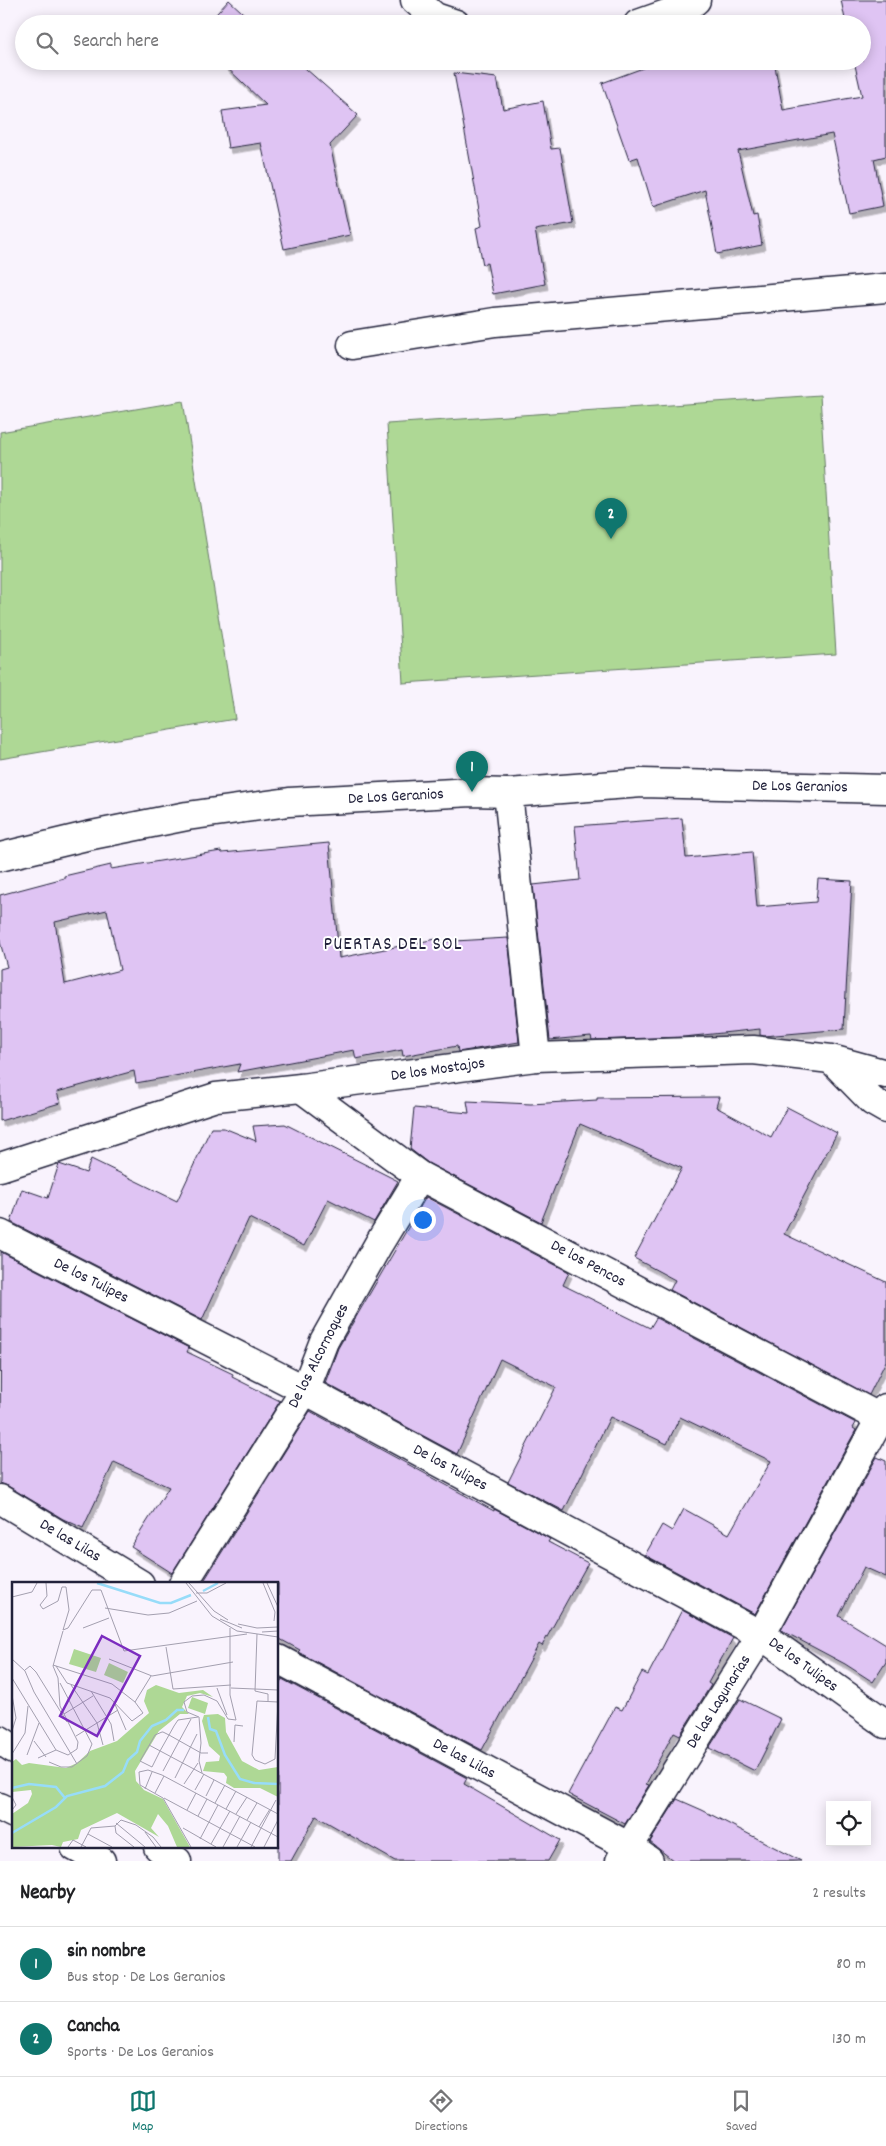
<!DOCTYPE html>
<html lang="en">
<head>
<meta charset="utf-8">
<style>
	:root { --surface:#fff; --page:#f6f6f6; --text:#202124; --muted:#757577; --line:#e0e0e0; --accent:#0f766e }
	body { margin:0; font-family:Dekko,sans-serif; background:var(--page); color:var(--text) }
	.controls { position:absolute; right:15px; bottom:15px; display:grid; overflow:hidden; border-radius:0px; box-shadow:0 2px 12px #0003 }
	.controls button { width:45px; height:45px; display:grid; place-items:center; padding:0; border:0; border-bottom:1px solid var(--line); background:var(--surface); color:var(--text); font:25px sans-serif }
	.you { position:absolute; left:422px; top:1219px; width:18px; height:18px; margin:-12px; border:4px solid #fff; border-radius:50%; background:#1a73e8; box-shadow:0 0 0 8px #1a73e833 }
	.badge { display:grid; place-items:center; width:32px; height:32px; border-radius:50%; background:var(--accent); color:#fff; font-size:16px; font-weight:700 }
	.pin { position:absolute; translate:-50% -41px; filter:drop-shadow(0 1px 2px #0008) }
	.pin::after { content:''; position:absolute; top:26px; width:18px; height:15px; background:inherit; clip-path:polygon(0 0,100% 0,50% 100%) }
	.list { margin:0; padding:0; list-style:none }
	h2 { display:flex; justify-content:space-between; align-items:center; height:65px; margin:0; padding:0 20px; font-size:21px }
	h2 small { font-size:16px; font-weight:400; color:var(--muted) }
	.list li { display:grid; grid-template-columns:32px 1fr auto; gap:15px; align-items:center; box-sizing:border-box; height:75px; padding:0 20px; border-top:1px solid var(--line) }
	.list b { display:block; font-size:19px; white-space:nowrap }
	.list p { margin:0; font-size:16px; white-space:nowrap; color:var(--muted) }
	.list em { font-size:16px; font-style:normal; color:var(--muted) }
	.icon { flex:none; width:28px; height:28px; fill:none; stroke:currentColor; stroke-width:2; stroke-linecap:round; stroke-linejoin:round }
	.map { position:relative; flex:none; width:886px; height:1861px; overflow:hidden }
	.search { position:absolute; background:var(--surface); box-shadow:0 2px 12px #0003; left:15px; right:15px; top:15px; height:55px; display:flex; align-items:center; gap:12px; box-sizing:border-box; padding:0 18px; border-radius:28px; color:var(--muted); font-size:19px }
	.sheet { height:215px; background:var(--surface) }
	nav { display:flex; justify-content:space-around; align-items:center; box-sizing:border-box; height:70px; border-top:1px solid var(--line); background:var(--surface); font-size:14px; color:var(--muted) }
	nav a { display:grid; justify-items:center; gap:2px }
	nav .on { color:var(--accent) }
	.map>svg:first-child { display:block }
	.green { fill:#aed895; stroke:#687d68 }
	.building { fill:#dfc4f3; stroke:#22223b; fill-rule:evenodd; filter:url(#shadow) }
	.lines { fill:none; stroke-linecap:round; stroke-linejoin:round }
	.minor-casing { stroke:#22223b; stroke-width:31 }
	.minor { stroke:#fff; stroke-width:28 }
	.labels { text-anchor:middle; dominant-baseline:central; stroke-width:4; stroke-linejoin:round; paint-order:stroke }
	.street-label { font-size:16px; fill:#22223b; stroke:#fff }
	.quarter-label { font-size:19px; letter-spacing:1px; fill:#22223b; stroke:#fff }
	.inset-river { fill:none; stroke:#97dcf9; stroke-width:2.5 }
	.inset-road { fill:none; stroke:#a39faf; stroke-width:1 }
	.view { fill:#7b2cbf; fill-opacity:0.15; stroke:#7b2cbf; stroke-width:2.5 }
	.inset-edge { fill:none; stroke:#22223b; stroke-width:2.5 }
</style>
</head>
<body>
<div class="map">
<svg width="886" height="1861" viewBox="0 0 886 1861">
	<defs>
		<filter id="shadow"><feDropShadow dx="3" dy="5.5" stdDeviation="0" flood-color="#0004"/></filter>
	</defs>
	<rect width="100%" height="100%" fill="#f9f3fd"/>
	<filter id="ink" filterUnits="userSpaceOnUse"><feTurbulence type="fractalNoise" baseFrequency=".02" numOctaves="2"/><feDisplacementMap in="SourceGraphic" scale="10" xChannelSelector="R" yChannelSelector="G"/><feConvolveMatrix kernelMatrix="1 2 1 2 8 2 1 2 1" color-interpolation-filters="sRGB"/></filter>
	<g filter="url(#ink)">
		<g class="green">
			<path d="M820 395 836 654 403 683 387 424Z"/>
			<path d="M183 401 235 719 0 759V432Z"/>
		</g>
		<g class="building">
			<path d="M229 0 255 24H207Z"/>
			<path d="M841 0H886V156L874 159 883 206 849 213 832 134 738 151 753 216 757 215 762 245 717 254 705 190 653 207 638 157 629 160 602 83 662 61H774L783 110 862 96 854 61H862V24H846Z"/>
			<path d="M220 61H297L358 115 330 145 350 235 284 249 261 143 228 148 222 111 266 105Z"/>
			<path d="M454 73 497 78 503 109 543 101 551 149 560 148 573 223 535 230 545 284 493 294 487 263 483 265 476 228 482 226Z"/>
			<path d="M682 818 686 858 752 852 757 907 816 902 818 879 852 881 844 1029 764 1036 760 1035V1029L684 1037 592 1040 591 1036 550 1040 533 885 580 880 575 826Z"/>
			<path d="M329 843 339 958 436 939 437 942 508 938 519 1042 458 1052 457 1046 403 1056 402 1050 356 1059 354 1050 237 1072 240 1064 136 1083 134 1071 57 1092 60 1103 0 1121V969L7 967 0 942V895L64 878V876L111 865V869L221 851 222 853ZM107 910 120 970 65 984 55 922Z"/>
			<path d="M719 1097 716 1107 771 1137 787 1107 837 1133 784 1234 886 1282V1361L869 1395 670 1290 675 1280 634 1258 682 1168 580 1124 541 1222 428 1163 410 1149 414 1108 469 1113 467 1101 531 1104 597 1100V1098Z"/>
			<path d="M285 1124 398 1181 374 1222 328 1199 304 1246 249 1218 202 1320 11 1222 22 1189 48 1198 59 1164 86 1173 91 1159 177 1201 211 1128H224L256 1141 253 1126Z"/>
			<path d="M426 1197 569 1272 563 1285 650 1328 656 1318 856 1423 853 1428 856 1430 755 1614 645 1555 662 1525 672 1531 684 1509 729 1534 771 1461 680 1417 667 1444 610 1417 564 1511 508 1482 556 1387 500 1359 457 1454 325 1383 338 1348Z"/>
			<path d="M1 1252 189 1348 187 1352 233 1374 232 1377 280 1401 172 1573 131 1547 169 1487 114 1462 83 1528 63 1519 8 1486 0 1483Z"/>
			<path d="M310 1411 494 1511V1509L550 1539 548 1542 588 1563 542 1646 539 1644 482 1750 298 1652 300 1650 278 1638V1584H202Z"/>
			<path d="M877 1457 886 1461V1577L864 1567 839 1616 886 1645V1662L873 1682 845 1664 781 1630Z"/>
			<path d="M682 1610 733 1638 708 1683 711 1685 680 1735 674 1732 646 1784 649 1785 625 1824 568 1794 615 1707 622 1710 642 1672 648 1675Z"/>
			<path d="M282 1679 467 1778 464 1784 560 1840 548 1861H395L316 1816 291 1861H278V1687Z"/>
			<path d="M740 1699 781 1719 755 1771 709 1748Z"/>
			<path d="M677 1799 702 1810 801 1861H674L650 1842Z"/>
		</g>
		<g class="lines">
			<g class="minor-casing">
				<g id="minor">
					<path d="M415 0 435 17 456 24"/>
					<path d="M638 24 689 6 696 0"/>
					<path d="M352 345 495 322 886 288"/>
					<path d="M508 793 536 1057"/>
					<path d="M0 857 87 836 187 816 289 802 472 792 508 793 642 783 886 789"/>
					<path d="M832 1060 872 1101 886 1109"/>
					<path d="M301 1088 420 1176 886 1421"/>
					<path d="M0 1167 216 1097 301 1088 536 1057 753 1050 831 1059 886 1074"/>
					<path d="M0 1234 305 1390 761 1635 886 1724"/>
					<path d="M0 1499 140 1584"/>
					<path d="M183 1584 305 1390 324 1341 378 1245 420 1176"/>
					<path d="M278 1659 628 1846 649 1861"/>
					<path d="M0 1740 14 1749"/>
					<path d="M0 1807 14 1814"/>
					<path d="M75 1847 101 1861"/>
					<path d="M158 1847 177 1861"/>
					<path d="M620 1861 761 1635 886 1408"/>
				</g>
			</g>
			<use href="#minor" class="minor"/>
		</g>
	</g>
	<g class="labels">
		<g class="street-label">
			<text transform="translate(800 787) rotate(1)">De Los Geranios</text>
			<text transform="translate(396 797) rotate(-3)">De Los Geranios</text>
			<text transform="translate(438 1070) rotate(-8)">De los Mostajos</text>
			<text transform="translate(588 1264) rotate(28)">De los Pencos</text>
			<text transform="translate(91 1281) rotate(27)">De los Tulipes</text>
			<text transform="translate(319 1356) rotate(-63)">De los Alcornoques</text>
			<text transform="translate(450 1468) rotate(28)">De los Tulipes</text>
			<text transform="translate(70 1541) rotate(31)">De las Lilas</text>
			<text transform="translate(803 1665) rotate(36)">De los Tulipes</text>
			<text transform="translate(719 1702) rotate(-58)">De las Lagunarias</text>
			<text transform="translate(464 1759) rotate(28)">De las Lilas</text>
		</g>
		<g class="quarter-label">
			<text x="393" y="945">PUERTAS DEL SOL</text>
		</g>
	</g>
	<g transform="translate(12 1582)">
		<rect width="266" height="266" fill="#f9f3fd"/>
		<path d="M62 67 89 76 84 90 57 82ZM97 81 116 90 111 101 92 93ZM144 103 167 111 191 108 201 115 188 111 175 114 170 125 177 132H168L147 149 123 189 124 199 132 208 151 217 178 265H165L156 244 146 232 139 246 147 255 105 231 69 248 66 257 51 260 49 265 40 263 0 265V232L16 221 20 212 19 208 0 210V180L4 177 10 183 17 181 54 186 65 181 78 169 105 159 137 131 132 119 135 108ZM180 115 196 121 193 132 176 126ZM206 132 213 136 214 150 230 179 247 188 266 185V215L248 206H222L214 201 215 195 212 191 191 189 194 180 207 179 208 174 197 164 190 139 192 133Z" fill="#aed895"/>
		<path class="inset-river" d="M85 1 148 21H159L179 13M191 9 206 1M196 135 198 147 204 149 213 173 228 197 242 201 266 202M0 206 17 202 44 205 53 216M0 251 44 225 55 214 93 204 111 190 116 178 125 170 128 159 140 144 154 138 165 128H172"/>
		<path class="inset-road" d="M34 1 35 14 28 23 31 27 46 19 50 5H54L57 28 51 48 56 46 80 8H89L112 69 235 52M174 1 200 34M177 1 202 29M251 1 263 30 262 39M255 1 266 25M184 11H195L214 1M0 15 20 10 25 1M93 26 136 33 157 31 185 19M202 29 216 38M200 34 225 49 266 55M208 37 230 46M226 42 245 46 266 45M71 46 97 36M250 50 266 49M245 52 243 109 256 112V119M154 65 161 107 219 103M0 77 13 89 22 110 65 182M97 77 140 94M41 83 100 102 123 120 131 131 120 139 98 116 55 101 44 84M13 88 18 84 24 90 55 140M140 94 221 80M0 96 44 168 56 173 65 167 66 160 48 124 46 96M46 96 41 84 51 49M59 103 85 141 91 163M205 106 215 133M219 106 266 108M79 109 99 142 102 159M0 113 4 136 0 149M245 119 266 120 263 177 253 182 243 178 240 173ZM102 120 114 148M123 120 139 94M52 132 81 114M186 135 166 138 162 144 157 153 148 169 140 185 128 179 143 153 150 150H151L157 153 189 171H196M64 154 106 128M22 159 34 175M222 160 223 143 231 144M137 163 266 232M0 172 13 151 16 124M15 173 27 141M26 176 44 168M37 180 49 185H60L75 174 80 162 48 101M151 189 179 137M190 191 187 179 189 161 187 135 175 130 172 120 180 114 192 113 205 119 216 137 224 138 218 113V46M163 196 185 152M172 202 186 181M133 207 140 190M183 208 192 192M143 211 152 194M194 214 202 198M0 215 4 223 0 228M152 216 243 265M203 221 213 203M214 227 224 209M175 228 184 211M224 232 235 215M186 234 195 217M235 238 245 221M104 241 133 265M103 244 109 238 124 243 141 255 149 265M103 244 104 251 122 265M247 245 258 227M171 246 204 265M133 250 144 265M76 252 100 265M188 257 206 223M199 262 218 229M56 265 61 258 74 265M69 265 79 246 103 244M179 265 151 216 128 203 127 190 136 188 150 193 266 255M211 265 228 234M225 265 239 240M239 265 264 218M252 265 266 238"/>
		<path class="view" d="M90 54 128 74 85 154 48 134Z"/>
		<rect width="266" height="266" class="inset-edge"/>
	</g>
</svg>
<div class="controls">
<button><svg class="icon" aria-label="locate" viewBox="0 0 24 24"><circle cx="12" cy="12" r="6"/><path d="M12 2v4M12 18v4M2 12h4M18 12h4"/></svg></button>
</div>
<div class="you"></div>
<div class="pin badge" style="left:472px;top:792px">1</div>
<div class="pin badge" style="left:611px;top:539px">2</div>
<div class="search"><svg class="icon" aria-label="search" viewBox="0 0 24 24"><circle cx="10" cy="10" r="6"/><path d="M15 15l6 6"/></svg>Search here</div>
</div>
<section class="sheet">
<h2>Nearby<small>2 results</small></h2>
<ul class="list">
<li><span class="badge">1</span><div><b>sin nombre</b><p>Bus stop · De Los Geranios</p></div><em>80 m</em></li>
<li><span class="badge">2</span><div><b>Cancha</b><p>Sports · De Los Geranios</p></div><em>130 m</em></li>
</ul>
</section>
<nav>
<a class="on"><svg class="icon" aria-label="map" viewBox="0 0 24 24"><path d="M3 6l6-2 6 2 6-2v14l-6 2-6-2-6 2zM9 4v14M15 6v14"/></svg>Map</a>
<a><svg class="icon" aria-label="directions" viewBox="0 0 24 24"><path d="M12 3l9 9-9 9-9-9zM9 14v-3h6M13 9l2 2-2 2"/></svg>Directions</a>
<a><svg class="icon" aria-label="saved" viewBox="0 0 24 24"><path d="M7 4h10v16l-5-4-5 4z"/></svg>Saved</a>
</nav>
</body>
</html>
